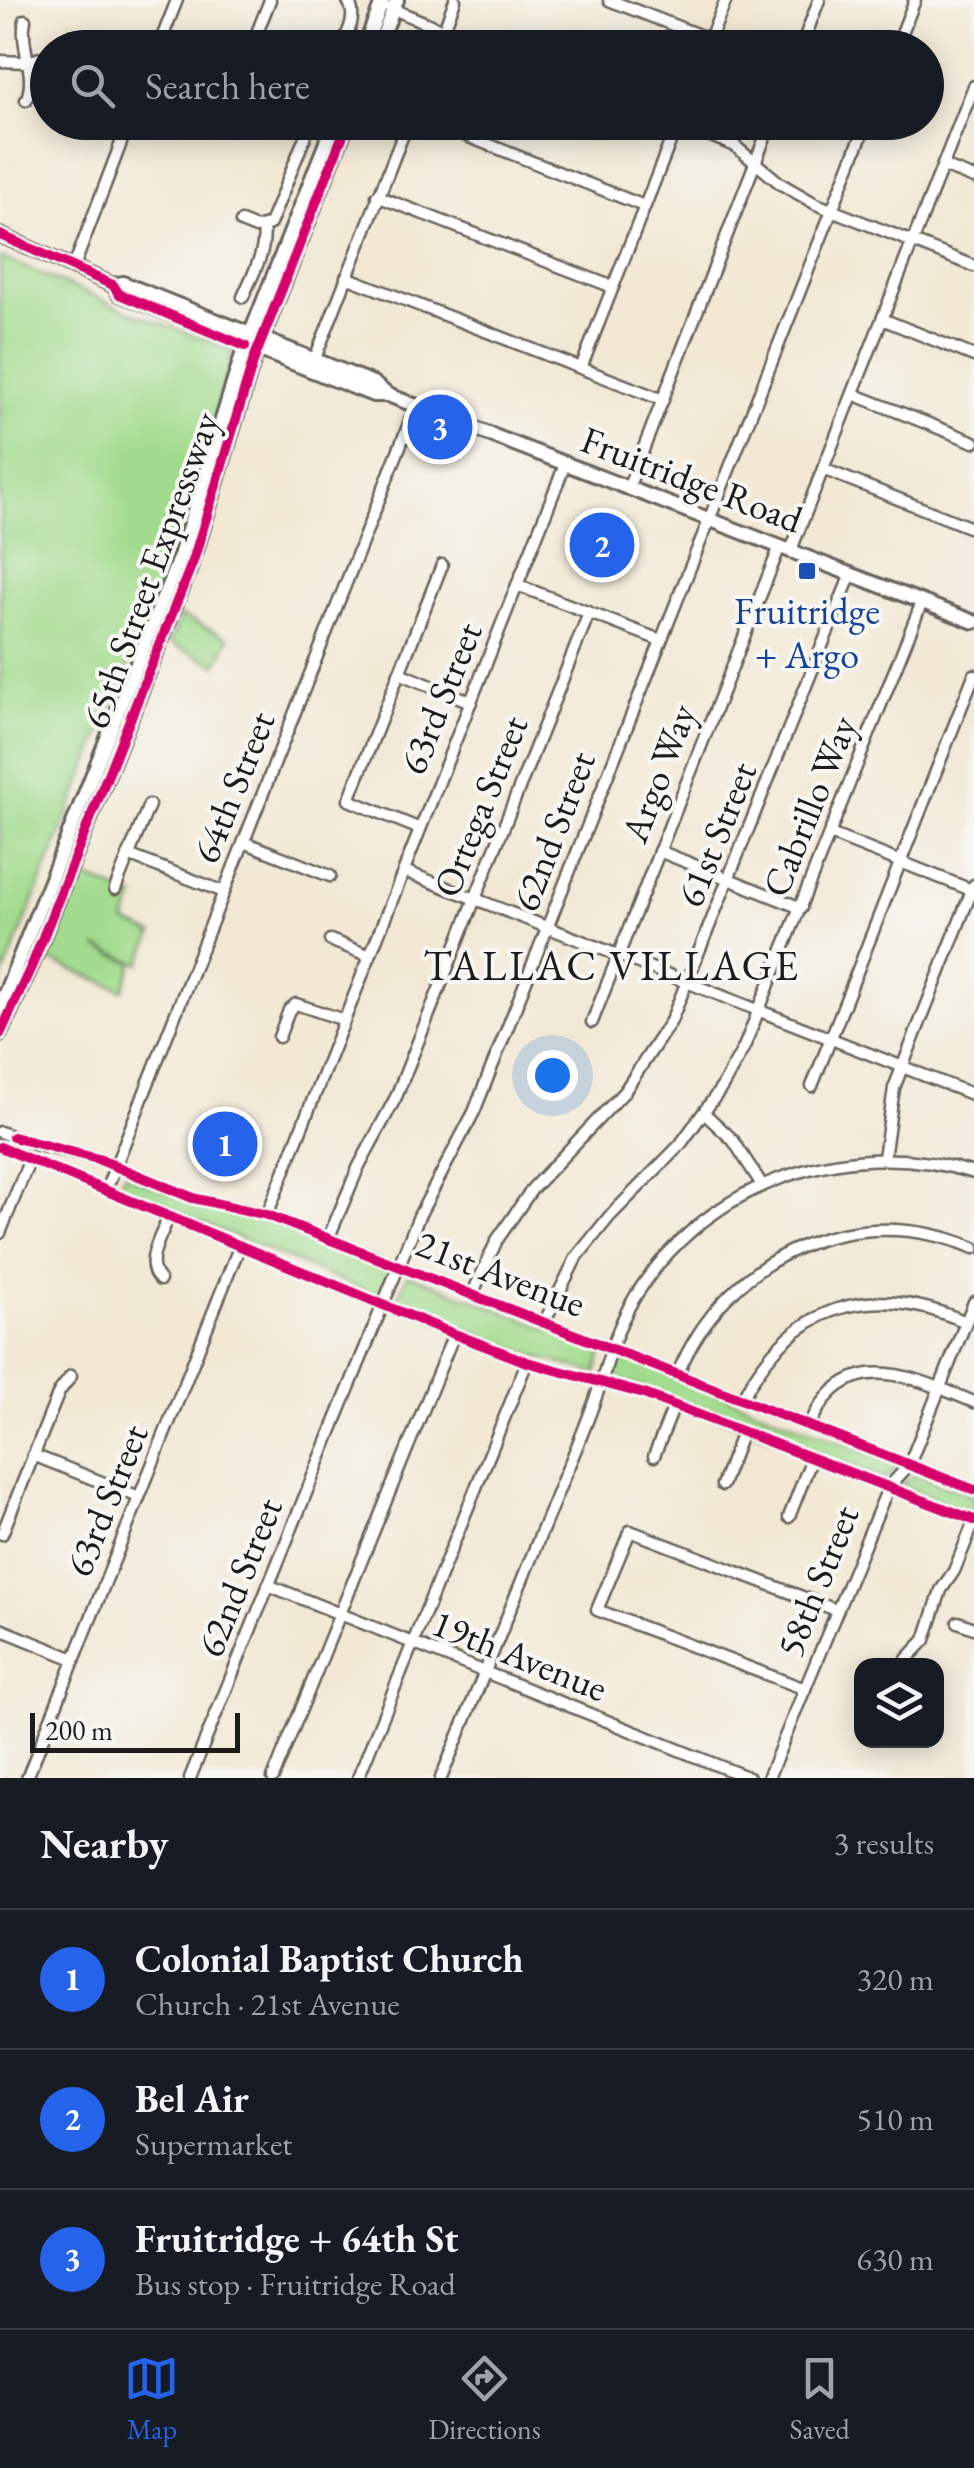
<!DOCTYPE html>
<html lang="en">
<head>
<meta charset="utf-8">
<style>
	:root { --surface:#171b24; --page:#242831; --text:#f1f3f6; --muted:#9ea1a6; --line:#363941; --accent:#2563eb }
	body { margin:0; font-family:"EB Garamond",serif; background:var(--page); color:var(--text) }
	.controls { position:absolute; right:30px; bottom:30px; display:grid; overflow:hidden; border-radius:20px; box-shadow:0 5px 25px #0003 }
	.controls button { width:90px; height:90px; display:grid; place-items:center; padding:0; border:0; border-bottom:2px solid var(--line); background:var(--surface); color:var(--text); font:50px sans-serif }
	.scale { position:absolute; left:30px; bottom:25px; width:210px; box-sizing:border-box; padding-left:10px; border:5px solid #1c1c1c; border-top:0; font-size:28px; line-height:35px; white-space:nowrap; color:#1c1c1c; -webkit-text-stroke:8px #f6f6f2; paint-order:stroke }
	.you { position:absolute; left:552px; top:1075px; width:35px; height:35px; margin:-25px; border:8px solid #fff; border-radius:50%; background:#1a73e8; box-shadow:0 0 0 15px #1a73e833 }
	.badge { display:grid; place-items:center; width:65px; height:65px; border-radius:50%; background:var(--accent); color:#fff; font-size:32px; font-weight:700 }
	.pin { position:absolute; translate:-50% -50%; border:5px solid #fff; box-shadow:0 2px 10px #0006 }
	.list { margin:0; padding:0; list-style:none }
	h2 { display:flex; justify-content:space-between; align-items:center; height:130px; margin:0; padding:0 40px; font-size:42px }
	h2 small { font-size:32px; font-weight:400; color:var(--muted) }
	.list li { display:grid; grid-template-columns:65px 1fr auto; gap:30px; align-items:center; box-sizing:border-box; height:140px; padding:0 40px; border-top:2px solid var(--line) }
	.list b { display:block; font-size:38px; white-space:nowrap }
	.list p { margin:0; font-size:32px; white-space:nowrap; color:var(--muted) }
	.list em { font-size:32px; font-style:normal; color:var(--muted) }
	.icon { flex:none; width:55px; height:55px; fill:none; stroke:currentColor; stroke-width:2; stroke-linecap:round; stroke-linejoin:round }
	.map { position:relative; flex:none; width:974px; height:1778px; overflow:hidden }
	.search { position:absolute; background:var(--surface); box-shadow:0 5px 25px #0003; left:30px; right:30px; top:30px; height:110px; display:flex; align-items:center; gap:25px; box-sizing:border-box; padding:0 35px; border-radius:55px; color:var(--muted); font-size:38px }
	.sheet { height:550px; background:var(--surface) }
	nav { display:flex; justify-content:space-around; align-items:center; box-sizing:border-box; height:140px; border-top:2px solid var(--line); background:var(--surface); font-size:28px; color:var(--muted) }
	nav a { display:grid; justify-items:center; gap:5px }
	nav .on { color:var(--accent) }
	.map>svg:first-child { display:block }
	.green { fill:#a2db8d; stroke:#5f7c54; stroke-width:2.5 }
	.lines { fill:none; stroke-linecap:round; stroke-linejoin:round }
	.minor-casing { stroke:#67635c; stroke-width:15 }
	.major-casing { stroke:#67635c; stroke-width:18 }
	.minor { stroke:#fff; stroke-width:10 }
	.major { stroke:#fff; stroke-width:12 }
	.cycleway-casing { stroke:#f6f6f2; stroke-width:16 }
	.cycleway { stroke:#d6006c; stroke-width:10 }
	.transit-dot { fill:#1a4fb4; stroke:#f6f6f2; stroke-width:4 }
	.labels { text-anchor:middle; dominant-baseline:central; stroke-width:8; stroke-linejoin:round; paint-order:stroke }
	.street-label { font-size:38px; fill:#1c1c1c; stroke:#f6f6f2 }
	.transit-label { font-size:38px; fill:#164399; stroke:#f6f6f2 }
	.quarter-label { font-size:42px; letter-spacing:2.5px; fill:#1c1c1c; stroke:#f6f6f2 }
</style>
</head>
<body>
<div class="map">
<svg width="974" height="1778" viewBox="0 0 974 1778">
	<rect width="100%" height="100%" fill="#f6f6f2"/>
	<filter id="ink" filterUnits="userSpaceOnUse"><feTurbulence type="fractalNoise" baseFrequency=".01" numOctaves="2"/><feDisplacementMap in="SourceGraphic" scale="20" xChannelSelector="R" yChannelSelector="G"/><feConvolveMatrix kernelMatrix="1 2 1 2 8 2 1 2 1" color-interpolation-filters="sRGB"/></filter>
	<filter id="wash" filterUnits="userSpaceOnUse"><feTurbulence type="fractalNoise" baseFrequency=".0048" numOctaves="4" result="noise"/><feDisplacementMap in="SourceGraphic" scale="40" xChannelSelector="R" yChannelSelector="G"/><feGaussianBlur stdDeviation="2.25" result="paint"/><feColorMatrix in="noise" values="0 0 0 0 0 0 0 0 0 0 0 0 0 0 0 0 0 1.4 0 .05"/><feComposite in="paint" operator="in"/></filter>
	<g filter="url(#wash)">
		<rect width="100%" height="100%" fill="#f2e8d4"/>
		<g class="green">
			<path d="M0 257 136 314 233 350 184 527 0 984Z"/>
			<path d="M181 616 229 638 217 665 169 643Z"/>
			<path d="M78 874 135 897 125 922 153 934 140 964 96 947 133 963 123 990 46 959Z"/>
			<path d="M124 1174 191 1201 265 1218 393 1266 381 1297 117 1188Z"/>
			<path d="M408 1274 603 1350 596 1373 530 1355 395 1304Z"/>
			<path d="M618 1354 899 1465 885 1479 615 1378Z"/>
			<path d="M916 1474 974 1496V1515L900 1485Z"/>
		</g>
	</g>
	<g filter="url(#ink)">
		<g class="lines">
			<g class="minor-casing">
				<g id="minor">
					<path d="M609 0 709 39"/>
					<path d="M390 8 487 48"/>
					<path d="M25 20C19 46 38 76 26 100"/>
					<path d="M158 48 177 0"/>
					<path d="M251 48 270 0"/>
					<path d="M341 48C348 32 358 16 348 1"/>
					<path d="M437 48 455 0"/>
					<path d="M706 48 726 0"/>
					<path d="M801 48 819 0"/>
					<path d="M896 48 915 0"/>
					<path d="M0 61 26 62 48 56"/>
					<path d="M431 122 644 206"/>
					<path d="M677 122 735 146 781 184 816 204 974 266"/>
					<path d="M943 166 974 178"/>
					<path d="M377 196 613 287"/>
					<path d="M241 222 256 228 270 224 311 122"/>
					<path d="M73 269 129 122"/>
					<path d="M346 277 663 400"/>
					<path d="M243 297C252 275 267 252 263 228"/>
					<path d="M882 319 974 356"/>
					<path d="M314 361 408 122"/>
					<path d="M581 368 678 122"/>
					<path d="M853 394 974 442"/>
					<path d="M823 469 974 529"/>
					<path d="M629 486 771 122"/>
					<path d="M791 550 974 86"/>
					<path d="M517 585 660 640"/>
					<path d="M399 673 471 702"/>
					<path d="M420 829 349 800 442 565"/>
					<path d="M830 834 974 891"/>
					<path d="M244 842 330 876"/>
					<path d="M659 851 801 908"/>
					<path d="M128 855 224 892"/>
					<path d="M404 871 974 1095"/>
					<path d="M115 889 149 805"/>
					<path d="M330 940 370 956"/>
					<path d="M592 1022 780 546"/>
					<path d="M279 1037 289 1010 296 1004 344 1020"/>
					<path d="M812 1086 974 675"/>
					<path d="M704 1113 733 1140 762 1185"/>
					<path d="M0 1132 33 1144 98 1159 193 1198 267 1215 974 1490"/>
					<path d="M0 1147 454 1334 527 1362 644 1394 974 1520"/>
					<path d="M884 1158 894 1088 974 885"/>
					<path d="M106 1190 416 406"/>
					<path d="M267 1215 566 462"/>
					<path d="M0 1233 30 1159"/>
					<path d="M328 1239 359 1166 396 1097 589 613"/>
					<path d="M160 1280C142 1264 162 1235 169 1216"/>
					<path d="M472 1295 497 1240 532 1189 624 1092 671 1021 851 574"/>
					<path d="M544 1323 576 1258 609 1217 680 1145 722 1087 744 1047 922 602"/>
					<path d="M678 1373C727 1255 854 1198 974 1248"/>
					<path d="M742 1399C791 1305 869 1280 966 1322"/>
					<path d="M809 1426C847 1344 910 1376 974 1402"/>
					<path d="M33 1455 139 1497"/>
					<path d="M654 1456 674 1406"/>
					<path d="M722 1485 742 1432"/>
					<path d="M789 1517 812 1458"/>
					<path d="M2 1534 59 1392 71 1376"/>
					<path d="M268 1585 749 1778"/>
					<path d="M958 1622 974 1628"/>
					<path d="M0 1629 74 1659"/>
					<path d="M907 1659 925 1640 941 1590 954 1571 974 1522"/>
					<path d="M805 1689 597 1610 630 1531 836 1610"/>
					<path d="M27 1778 240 1245"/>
					<path d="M190 1778 419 1216 474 1112 867 122"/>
					<path d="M273 1778 454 1334"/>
					<path d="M358 1778 527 1362"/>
					<path d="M441 1778C483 1678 523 1577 564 1477 577 1447 590 1416 600 1385 609 1358 615 1333 629 1307 697 1186 843 1132 974 1173"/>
					<path d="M768 1778 888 1488 909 1465 974 1302"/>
				</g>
			</g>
			<g class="major-casing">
				<g id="major">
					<path d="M364 48 383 0"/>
					<path d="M378 48 397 0"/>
					<path d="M0 235 113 285 119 294 373 395H388"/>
					<path d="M113 285 123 283 373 383 388 395 974 622"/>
					<path d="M0 1006 180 556 241 358 334 122"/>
					<path d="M0 1034 32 965 193 561 254 359 348 122"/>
				</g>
			</g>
			<use href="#minor" class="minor"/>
			<use href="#major" class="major"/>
			<g class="cycleway-casing">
				<g id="cycleway">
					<path d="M0 235 113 285 119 294 245 346"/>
					<path d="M0 1034 32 965 193 561 254 359 348 122"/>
					<path d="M13 1137 98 1159 193 1198 267 1215 974 1490"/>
					<path d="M0 1147 454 1334 527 1362 644 1394 974 1520"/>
				</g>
			</g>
			<use href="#cycleway" class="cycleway"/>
		</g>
	</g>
	<rect class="transit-dot" x="797" y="561" width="20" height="20" rx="5"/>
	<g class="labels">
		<g class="street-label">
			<text transform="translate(692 479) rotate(21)">Fruitridge Road</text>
			<text transform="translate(150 570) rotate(-70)">65th Street Expressway</text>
			<text transform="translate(440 698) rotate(-68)">63rd Street</text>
			<text transform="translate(658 773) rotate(-69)">Argo Way</text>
			<text transform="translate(233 787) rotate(-68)">64th Street</text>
			<text transform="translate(480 806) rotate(-68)">Ortega Street</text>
			<text transform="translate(809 806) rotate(-68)">Cabrillo Way</text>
			<text transform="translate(553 831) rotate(-69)">62nd Street</text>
			<text transform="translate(716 834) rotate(-68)">61st Street</text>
			<text transform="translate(501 1273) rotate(21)">21st Avenue</text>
			<text transform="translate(106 1500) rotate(-68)">63rd Street</text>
			<text transform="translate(239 1577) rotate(-68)">62nd Street</text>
			<text transform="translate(817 1581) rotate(-68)">58th Street</text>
			<text transform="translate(520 1655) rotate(22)">19th Avenue</text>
		</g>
		<g class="transit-label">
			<text x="807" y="610">Fruitridge<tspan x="807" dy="44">+ Argo</tspan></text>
		</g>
		<g class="quarter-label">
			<text x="612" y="965">TALLAC VILLAGE</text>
		</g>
	</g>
</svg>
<div class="controls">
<button><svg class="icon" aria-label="layers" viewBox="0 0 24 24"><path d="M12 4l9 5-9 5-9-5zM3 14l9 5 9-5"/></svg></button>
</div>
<div class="scale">200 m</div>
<div class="you"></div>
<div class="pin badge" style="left:225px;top:1144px">1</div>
<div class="pin badge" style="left:602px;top:545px">2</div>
<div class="pin badge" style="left:440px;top:427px">3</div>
<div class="search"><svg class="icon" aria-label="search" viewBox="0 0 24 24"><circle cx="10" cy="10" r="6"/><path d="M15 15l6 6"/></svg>Search here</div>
</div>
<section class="sheet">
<h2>Nearby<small>3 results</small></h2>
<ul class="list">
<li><span class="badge">1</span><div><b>Colonial Baptist Church</b><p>Church · 21st Avenue</p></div><em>320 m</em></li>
<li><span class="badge">2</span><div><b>Bel Air</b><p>Supermarket</p></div><em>510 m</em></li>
<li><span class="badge">3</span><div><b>Fruitridge + 64th St</b><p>Bus stop · Fruitridge Road</p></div><em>630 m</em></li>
</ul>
</section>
<nav>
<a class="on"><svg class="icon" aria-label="map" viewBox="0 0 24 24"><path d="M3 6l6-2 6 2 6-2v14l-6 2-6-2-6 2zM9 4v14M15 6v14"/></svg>Map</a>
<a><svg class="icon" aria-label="directions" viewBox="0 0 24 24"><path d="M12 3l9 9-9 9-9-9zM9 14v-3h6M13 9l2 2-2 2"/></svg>Directions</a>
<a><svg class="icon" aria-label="saved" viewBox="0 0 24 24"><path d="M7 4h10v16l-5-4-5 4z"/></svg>Saved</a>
</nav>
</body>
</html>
